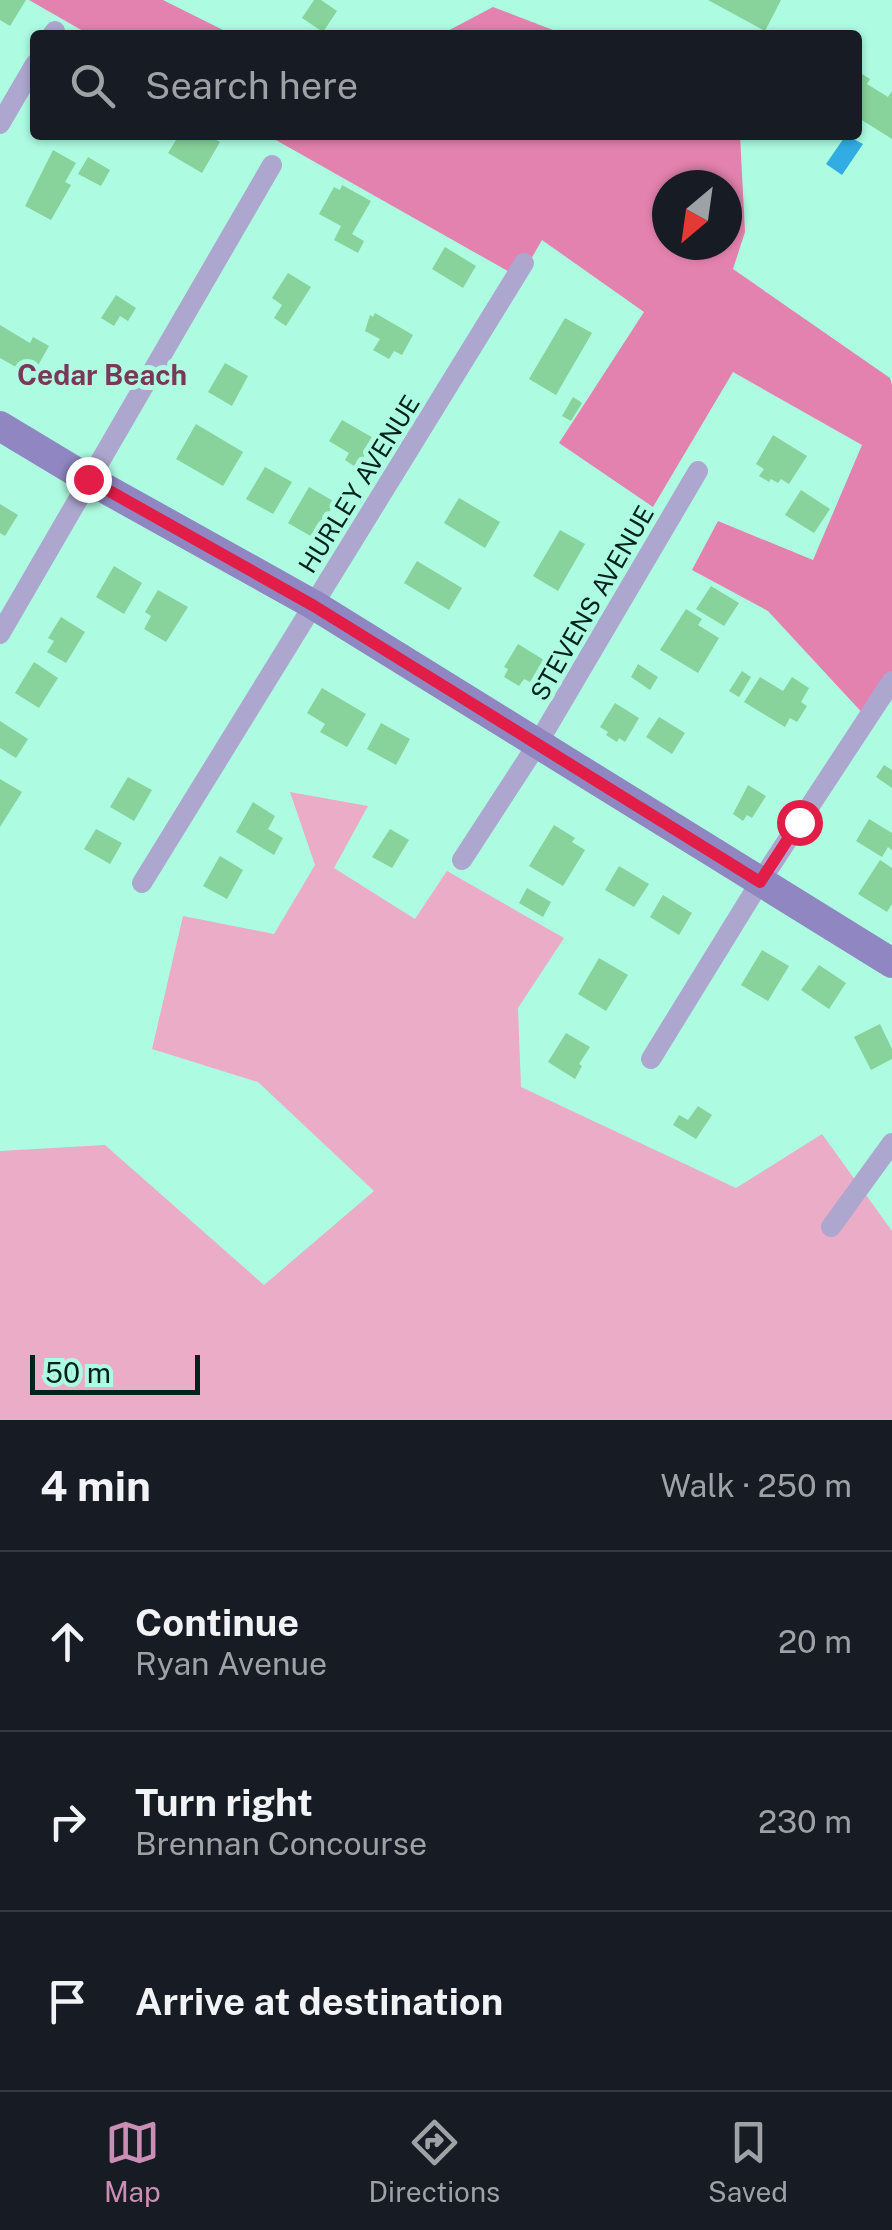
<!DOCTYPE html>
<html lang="en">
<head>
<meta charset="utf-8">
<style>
	:root { --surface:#171b24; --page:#20242c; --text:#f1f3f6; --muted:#9ea1a6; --line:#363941; --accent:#ca8eb4 }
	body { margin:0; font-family:"Public Sans",sans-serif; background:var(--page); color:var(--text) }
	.compass { position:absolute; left:652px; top:170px; width:90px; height:90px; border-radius:50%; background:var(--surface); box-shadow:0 2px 8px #0004; rotate:209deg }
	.scale { position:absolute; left:30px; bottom:25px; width:170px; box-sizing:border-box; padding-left:10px; border:5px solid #02231b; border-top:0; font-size:28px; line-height:35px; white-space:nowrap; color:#02231b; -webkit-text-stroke:8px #adfce2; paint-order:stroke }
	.stop { position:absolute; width:30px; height:30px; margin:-22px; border:8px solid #e11d48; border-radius:50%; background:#fff }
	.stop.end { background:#e11d48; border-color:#fff; box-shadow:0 2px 10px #0008 }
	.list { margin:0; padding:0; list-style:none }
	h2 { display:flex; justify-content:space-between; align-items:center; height:130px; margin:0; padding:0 40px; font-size:42px }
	h2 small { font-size:32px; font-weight:400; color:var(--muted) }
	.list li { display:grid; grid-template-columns:65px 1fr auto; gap:30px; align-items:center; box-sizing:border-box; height:180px; padding:0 40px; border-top:2px solid var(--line) }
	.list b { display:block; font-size:38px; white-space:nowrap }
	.list p { margin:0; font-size:32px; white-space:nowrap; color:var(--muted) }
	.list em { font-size:32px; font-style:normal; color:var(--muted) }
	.icon { flex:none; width:55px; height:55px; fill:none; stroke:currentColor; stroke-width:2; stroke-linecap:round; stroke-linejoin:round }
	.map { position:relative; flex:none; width:892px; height:1420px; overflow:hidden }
	.search { position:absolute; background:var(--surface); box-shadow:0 2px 8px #0004; left:30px; right:30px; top:30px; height:110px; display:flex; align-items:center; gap:25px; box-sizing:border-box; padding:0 35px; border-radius:10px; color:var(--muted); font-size:38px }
	.sheet { height:670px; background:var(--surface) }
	nav { display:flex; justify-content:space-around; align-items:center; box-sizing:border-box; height:140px; border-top:2px solid var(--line); background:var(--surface); font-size:28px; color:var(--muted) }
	nav a { display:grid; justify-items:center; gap:5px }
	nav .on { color:var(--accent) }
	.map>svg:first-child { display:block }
	.green { fill:#ebacc7 }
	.forest { fill:#e382ae; fill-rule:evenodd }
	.water { fill:#31ade3 }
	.building { fill:#88d29b }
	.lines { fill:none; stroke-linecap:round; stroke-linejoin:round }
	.minor { stroke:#ada7cf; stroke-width:20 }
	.secondary { stroke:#9086c1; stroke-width:30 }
	.route { stroke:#e11d48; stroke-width:12 }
	.labels { text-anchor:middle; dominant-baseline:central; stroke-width:10; stroke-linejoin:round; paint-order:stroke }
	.street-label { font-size:25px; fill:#02231b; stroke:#adfce2 }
	.neighbourhood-label { font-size:28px; font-weight:bold; fill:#7a3858; stroke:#adfce2 }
</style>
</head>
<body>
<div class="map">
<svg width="892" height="1420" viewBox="0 0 892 1420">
	<rect width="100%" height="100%" fill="#adfce2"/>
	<path class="green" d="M290 792 368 806 334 868 415 919 447 871 564 938 518 1008 521 1087 736 1188 822 1134 892 1231V1420H0V1151L105 1145 264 1285 374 1191 258 1082 152 1049 183 916 274 934 315 865Z"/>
	<g class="forest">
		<path d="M29 0H163L233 35H90Z"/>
		<path d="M493 7 566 35H440Z"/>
		<path d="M267 135H740L745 232 733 269 890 378 892 385V683L867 718 768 611 692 570 718 521 813 560 862 445 733 372 653 507 559 443 644 312 542 240 520 278ZM667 185H727V245H667Z"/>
	</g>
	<path class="water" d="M846 135 863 144 842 175 826 164Z"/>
	<g class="building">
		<path d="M0 0H26L10 26 0 20Z"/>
		<path d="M314 0H321L337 11 323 32 302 18Z"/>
		<path d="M708 0H781L765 31Z"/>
		<path d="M857 71 870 79 867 84 888 97 892 91V139L857 117Z"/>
		<path d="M179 135H208L220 142 202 173 168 153Z"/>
		<path d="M53 150 76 163 65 182 71 185 51 220 25 206Z"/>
		<path d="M88 157 110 170 101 186 78 174Z"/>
		<path d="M342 185 371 201 352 234 364 241 358 253 334 240 341 226 319 214 334 187 340 190Z"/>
		<path d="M445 247 476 266 463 288 432 269Z"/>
		<path d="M288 273 311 287 286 326 274 318 282 305 272 298Z"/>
		<path d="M116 295 136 308 128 321 120 316 114 326 101 318Z"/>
		<path d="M375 313 413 335 402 355 394 351 389 359 373 350 380 339 365 331 370 315 373 317Z"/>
		<path d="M565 318 592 333 556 395 529 379Z"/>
		<path d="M0 325 30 343 33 337 49 346 32 376 0 358Z"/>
		<path d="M225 363 248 376 232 406 208 392Z"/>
		<path d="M573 397 582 403 571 421 562 416Z"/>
		<path d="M342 420 375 439 357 468 345 460 349 453 329 441Z"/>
		<path d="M196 424 243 452 223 486 176 459Z"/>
		<path d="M773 435 807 456 789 484 781 479 778 483 771 479 769 482 759 476 764 469 756 464Z"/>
		<path d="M265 467 292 482 273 514 246 499Z"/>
		<path d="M309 487 335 502 314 538 288 523Z"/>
		<path d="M801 490 830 509 814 533 785 515Z"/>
		<path d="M459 498 500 522 485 548 444 523Z"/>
		<path d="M0 504 18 515 5 536 0 533Z"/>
		<path d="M560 530 585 544 558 591 533 576Z"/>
		<path d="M417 561 462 588 449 610 404 583Z"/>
		<path d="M114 566 142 583 124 614 96 597Z"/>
		<path d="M711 586 739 603 724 626 696 609Z"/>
		<path d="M158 590 188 607 166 642 144 629 151 616 145 612Z"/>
		<path d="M686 609 702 619 698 625 719 638 698 673 660 650Z"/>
		<path d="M61 617 85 632 66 663 47 652 54 641 48 638Z"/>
		<path d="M518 644 544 660 530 682 524 679 519 686 504 677 508 669 504 667Z"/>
		<path d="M34 662 58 678 39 708 15 693Z"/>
		<path d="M638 664 658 677 650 690 631 677Z"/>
		<path d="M742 671 751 677 739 697 729 691Z"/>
		<path d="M760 677 783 691 792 677 809 688 801 702 807 706 797 722 790 718 785 727 744 702Z"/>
		<path d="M322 688 366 714 347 747 320 732 325 724 307 713Z"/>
		<path d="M615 703 639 718 625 742 619 738 617 742 606 735 608 732 600 727Z"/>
		<path d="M659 717 685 733 672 754 646 737Z"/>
		<path d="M0 721 28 739 16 758 0 748Z"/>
		<path d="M381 723 410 739 396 765 367 749Z"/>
		<path d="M884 765 892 770V788L876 777Z"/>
		<path d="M128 777 152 790 134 821 110 807Z"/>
		<path d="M0 779 22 792 0 827Z"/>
		<path d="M748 785 766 796 752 818 747 815 743 821 733 814Z"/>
		<path d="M253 802 275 816 268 829 283 838 274 855 236 832Z"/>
		<path d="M869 819 892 833V850L888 847 882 857 856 841Z"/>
		<path d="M554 825 575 838 572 842 585 850 563 886 529 866Z"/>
		<path d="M96 829 122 843 110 864 84 849Z"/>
		<path d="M390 829 409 840 392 868 372 857Z"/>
		<path d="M220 856 243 870 227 899 203 886Z"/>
		<path d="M880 860 892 868V904L887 912 858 894Z"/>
		<path d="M619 866 649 884 634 907 605 890Z"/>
		<path d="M527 888 551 902 543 917 519 903Z"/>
		<path d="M663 895 692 913 679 935 650 917Z"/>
		<path d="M762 950 789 966 768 1001 741 985Z"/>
		<path d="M599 958 628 975 606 1011 578 994Z"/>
		<path d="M819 965 846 983 829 1009 801 990Z"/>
		<path d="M880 1024 892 1049V1059L871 1070 854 1037Z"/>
		<path d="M566 1033 590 1047 579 1064 582 1066 575 1079 548 1062Z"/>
		<path d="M698 1106 712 1115 696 1139 673 1125 679 1115 688 1120Z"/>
	</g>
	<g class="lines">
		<g class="minor">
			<path d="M52 35 55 31"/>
			<path d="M0 124 35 64"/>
			<path d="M0 634 272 165"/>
			<path d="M462 860 538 743 698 471"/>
			<path d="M142 883 524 263"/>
			<path d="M651 1059 760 882 892 681"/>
			<path d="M831 1227 892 1143"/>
		</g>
		<path class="secondary" d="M0 426 88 479 314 605 892 963"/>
	</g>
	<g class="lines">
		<path class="route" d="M88 479 314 606 760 882 799 822"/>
	</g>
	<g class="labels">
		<g class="street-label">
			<text transform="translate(359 484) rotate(-58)">HURLEY AVENUE</text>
			<text transform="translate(592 603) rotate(-60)">STEVENS AVENUE</text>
		</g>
		<g class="neighbourhood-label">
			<text x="102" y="374">Cedar Beach</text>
		</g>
	</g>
</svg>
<svg class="compass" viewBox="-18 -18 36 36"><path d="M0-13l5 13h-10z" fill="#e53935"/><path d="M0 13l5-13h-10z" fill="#9ea1a6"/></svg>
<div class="scale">50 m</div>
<div class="stop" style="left:799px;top:822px"></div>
<div class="stop end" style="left:88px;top:479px"></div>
<div class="search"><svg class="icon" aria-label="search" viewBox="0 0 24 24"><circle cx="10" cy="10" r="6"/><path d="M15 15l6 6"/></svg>Search here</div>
</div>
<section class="sheet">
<h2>4 min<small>Walk · 250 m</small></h2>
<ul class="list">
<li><svg class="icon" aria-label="ahead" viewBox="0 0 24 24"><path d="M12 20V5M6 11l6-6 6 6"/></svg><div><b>Continue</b><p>Ryan Avenue</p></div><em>20 m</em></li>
<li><svg class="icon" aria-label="right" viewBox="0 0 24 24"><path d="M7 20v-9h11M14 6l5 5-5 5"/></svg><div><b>Turn right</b><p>Brennan Concourse</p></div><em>230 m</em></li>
<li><svg class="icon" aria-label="arrive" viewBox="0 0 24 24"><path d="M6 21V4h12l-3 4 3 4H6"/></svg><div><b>Arrive at destination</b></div></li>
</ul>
</section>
<nav>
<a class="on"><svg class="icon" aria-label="map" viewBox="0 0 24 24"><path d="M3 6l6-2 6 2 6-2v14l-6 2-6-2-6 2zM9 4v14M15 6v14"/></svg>Map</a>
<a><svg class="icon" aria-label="directions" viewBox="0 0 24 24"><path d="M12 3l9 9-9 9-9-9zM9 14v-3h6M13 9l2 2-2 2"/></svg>Directions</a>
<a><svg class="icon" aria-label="saved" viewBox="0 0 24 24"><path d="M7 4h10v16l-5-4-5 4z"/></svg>Saved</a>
</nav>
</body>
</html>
